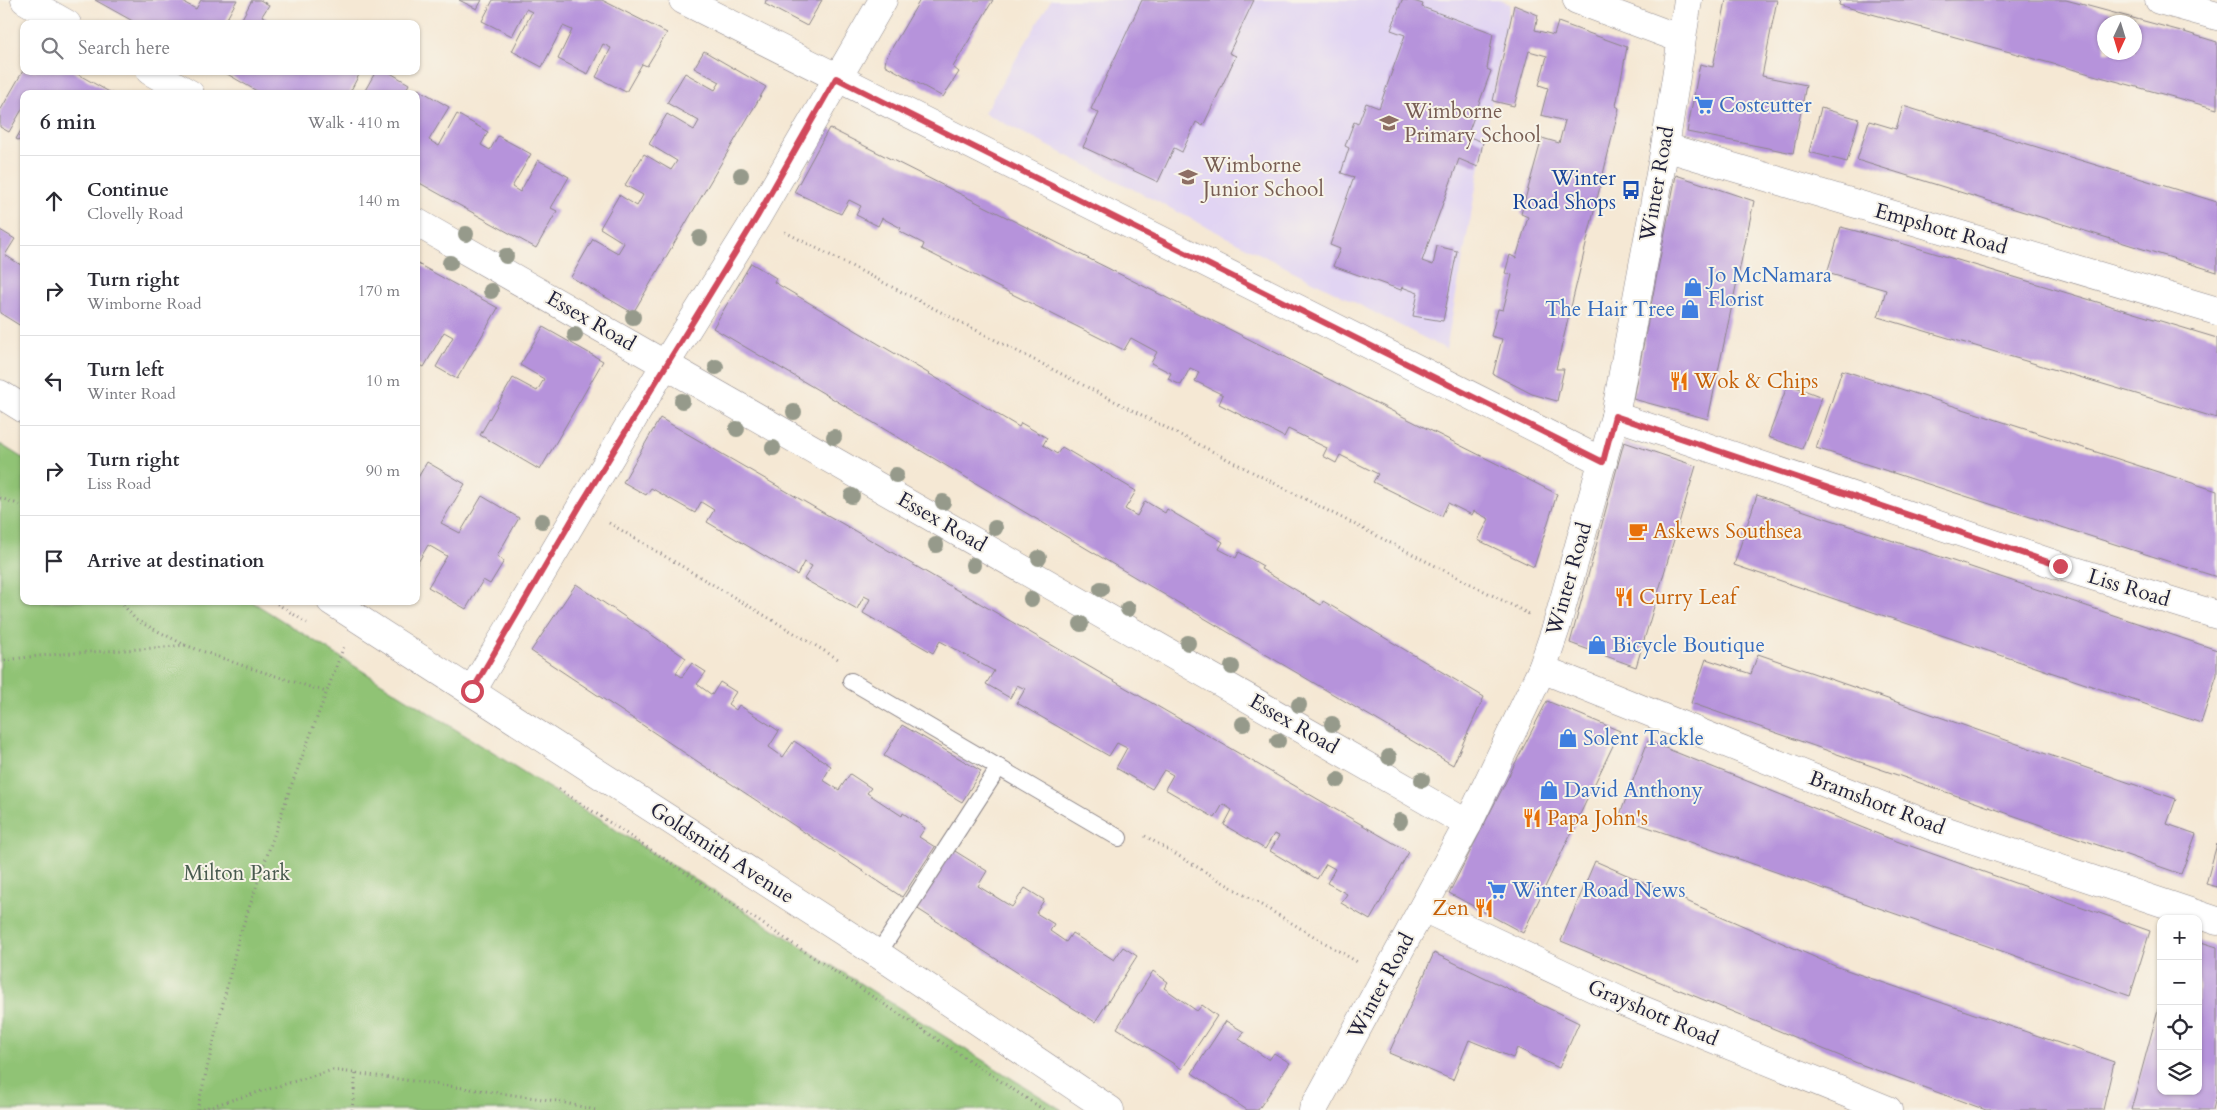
<!DOCTYPE html>
<html lang="en">
<head>
<meta charset="utf-8">
<style>
	:root { --surface:#fff; --page:#f2f2f3; --text:#2b2b33; --muted:#7c7c81; --line:#e1e1e2 }
	body { margin:0; font-family:Cardo,serif; background:var(--page); color:var(--text) }
	.controls { position:absolute; right:15px; bottom:15px; display:grid; overflow:hidden; border-radius:10px; box-shadow:0 1px 4px #0004 }
	.controls button { width:45px; height:45px; display:grid; place-items:center; padding:0; border:0; border-bottom:1px solid var(--line); background:var(--surface); color:var(--text); font:25px sans-serif }
	.compass { position:absolute; left:2097px; top:15px; width:45px; height:45px; border-radius:50%; background:var(--surface); box-shadow:0 1px 4px #0004; rotate:184deg }
	.stop { position:absolute; width:15px; height:15px; margin:-11px; border:4px solid #d1495b; border-radius:50%; background:#fff }
	.stop.end { background:#d1495b; border-color:#fff; box-shadow:0 1px 5px #0008 }
	.list { margin:0; padding:0; list-style:none }
	h2 { display:flex; justify-content:space-between; align-items:center; height:65px; margin:0; padding:0 20px; font-size:21px }
	h2 small { font-size:16px; font-weight:400; color:var(--muted) }
	.list li { display:grid; grid-template-columns:32px 1fr auto; gap:15px; align-items:center; box-sizing:border-box; height:90px; padding:0 20px; border-top:1px solid var(--line) }
	.list b { display:block; font-size:19px; white-space:nowrap }
	.list p { margin:0; font-size:16px; white-space:nowrap; color:var(--muted) }
	.list em { font-size:16px; font-style:normal; color:var(--muted) }
	.icon { flex:none; width:28px; height:28px; fill:none; stroke:currentColor; stroke-width:2; stroke-linecap:round; stroke-linejoin:round }
	.map { position:relative; flex:none; width:2217px; height:1110px; overflow:hidden }
	.search { position:absolute; background:var(--surface); box-shadow:0 1px 4px #0004; left:20px; top:20px; width:400px; height:55px; display:flex; align-items:center; gap:12px; box-sizing:border-box; padding:0 18px; border-radius:10px; color:var(--muted); font-size:19px }
	.panel { position:absolute; background:var(--surface); box-shadow:0 1px 4px #0004; left:20px; top:90px; width:400px; height:515px; border-radius:10px }
	.map>svg:first-child { display:block }
	.built { fill:#e1d4f3 }
	.green { fill:#90c374; stroke:#597258 }
	.building { fill:#b693db; fill-rule:evenodd }
	.lines { fill:none; stroke-linecap:round; stroke-linejoin:round }
	.service-casing { stroke:#8c8588; stroke-width:18 }
	.minor-casing { stroke:#8c8588; stroke-width:29 }
	.secondary-casing { stroke:#8c8588; stroke-width:29 }
	.path { stroke:#8c8588; stroke-width:3; stroke-dasharray:1 4; stroke-linecap:butt }
	.service { stroke:#fff; stroke-width:16 }
	.minor { stroke:#fff; stroke-width:28 }
	.secondary { stroke:#fff; stroke-width:28 }
	.tree { fill:#969a8b }
	.route { stroke:#d1495b; stroke-width:6 }
	.labels { text-anchor:middle; dominant-baseline:central; stroke-width:4; stroke-linejoin:round; paint-order:stroke }
	.shop-label { font-size:21px; fill:#366cbe; stroke:#f7f3e8; text-anchor:start }
	.education-label { font-size:21px; fill:#785e54; stroke:#f7f3e8; text-anchor:start }
	.transit-label { font-size:21px; fill:#164399; stroke:#f7f3e8; text-anchor:end }
	.street-label { font-size:21px; fill:#22223b; stroke:#f7f3e8 }
	.food-label { font-size:21px; fill:#c56008; stroke:#f7f3e8; text-anchor:start }
	.park-label { font-size:21px; fill:#485a4f; stroke:#f7f3e8 }
</style>
</head>
<body>
<div class="map">
<svg width="2217" height="1110" viewBox="0 0 2217 1110">
	<rect width="100%" height="100%" fill="#f7f3e8"/>
	<filter id="ink" filterUnits="userSpaceOnUse"><feTurbulence type="fractalNoise" baseFrequency=".02" numOctaves="2"/><feDisplacementMap in="SourceGraphic" scale="10" xChannelSelector="R" yChannelSelector="G"/><feConvolveMatrix kernelMatrix="1 2 1 2 8 2 1 2 1" color-interpolation-filters="sRGB"/></filter>
	<filter id="wash" filterUnits="userSpaceOnUse"><feTurbulence type="fractalNoise" baseFrequency=".0096" numOctaves="4" result="noise"/><feDisplacementMap in="SourceGraphic" scale="20" xChannelSelector="R" yChannelSelector="G"/><feGaussianBlur stdDeviation="1.12" result="paint"/><feColorMatrix in="noise" values="0 0 0 0 0 0 0 0 0 0 0 0 0 0 0 0 0 1.4 0 .05"/><feComposite in="paint" operator="in"/></filter>
	<g filter="url(#wash)">
		<rect width="100%" height="100%" fill="#f5e8d4"/>
		<path class="built" d="M1051 0H1500L1510 4 1446 349 984 113Z"/>
		<path class="green" d="M0 444 24 459V601H251L1062 1110H0Z"/>
		<g id="blocks">
			<g class="building">
				<path d="M95 0H184L183 2 196 9 201 0H237L224 24H138Z"/>
				<path d="M252 0H260L269 5 262 16 276 24H239Z"/>
				<path d="M459 0H482L477 9Z"/>
				<path d="M493 0H602L667 33 647 66 642 64 626 92 596 77 611 48 603 44 588 74 558 59 572 30 563 26 542 67 512 51 532 12 526 9 512 36 482 21Z"/>
				<path d="M766 0H822L807 26 765 4Z"/>
				<path d="M920 0H993L953 67 959 72 943 97 885 65 886 58Z"/>
				<path d="M1142 0H1254L1229 53 1236 56 1203 126 1196 122 1182 152 1174 148 1158 182 1083 147 1099 113 1091 109Z"/>
				<path d="M1402 0H1410L1423 4 1422 7 1493 33 1487 69 1491 71 1467 136 1483 142 1478 167 1459 159 1422 261 1433 265 1437 246 1457 251 1443 321 1413 316 1418 293 1402 287 1401 290 1333 266 1340 249 1330 245 1354 177 1341 173 1349 148 1345 146 1354 122 1358 124 1366 103 1379 108 1405 35 1391 30Z"/>
				<path d="M1726 0H1777L1762 76 1806 85 1793 153 1687 132 1700 64 1713 67Z"/>
				<path d="M1840 0H2066L2181 31 2217 42V109L1839 5ZM2104 22H2134V52H2104Z"/>
				<path d="M1514 5 1538 15 1535 30 1554 35 1558 22 1627 47 1616 106 1619 108 1556 369H1564L1557 401 1532 394 1493 374 1502 339 1491 336 1498 309 1503 310 1512 275 1505 273 1510 255 1516 258 1528 217 1521 214 1542 138 1559 143 1565 121 1541 115 1548 88 1539 85 1547 56 1529 51 1514 106 1493 101Z"/>
				<path d="M704 51 766 87 633 313 571 277 593 239 618 253 624 243 600 228 619 195 637 206 643 195 625 185 644 154 671 170 677 161 649 144 667 114 694 130 699 121 667 103 685 73 715 90 720 82 694 68Z"/>
				<path d="M24 69V71H72L113 94H24V106L9 132 0 127V111Z"/>
				<path d="M222 71H361L349 94H262Z"/>
				<path d="M376 71H387L409 84 404 94H363Z"/>
				<path d="M418 89 449 107 429 140 439 146 457 114 488 132 481 145 490 150 498 136 531 154 512 187 520 192 538 160 569 177 551 208 557 211 536 248 416 181V93Z"/>
				<path d="M1903 106 2217 202V272L1857 160 1869 121 1896 129Z"/>
				<path d="M1821 108 1859 119 1847 162 1809 152Z"/>
				<path d="M24 125V143L16 139Z"/>
				<path d="M829 128 1557 494 1534 567 1478 540 1489 519 1474 511 1472 515 1448 503 1442 516 1373 482 1378 474 1340 455 1336 463 1323 456 1327 448 1288 429 1284 437 1219 404 1223 395 1195 381 1199 372 1190 368 1181 385 1168 379 1171 373 1151 363 1157 352 1131 338 1124 350 922 249 924 244 899 231 901 228 882 218 878 226 856 215 861 206 849 200 841 214 794 192Z"/>
				<path d="M1676 175 1754 201 1708 419 1633 399Z"/>
				<path d="M1841 227 1901 243 2217 338V418L1878 317 1886 290 1827 273Z"/>
				<path d="M0 230 15 239 5 255 24 267V328L0 313Z"/>
				<path d="M416 263 498 308 457 379 436 367 453 337 444 332 424 367 416 363Z"/>
				<path d="M751 263 776 278 774 282 1019 427 1021 423 1047 438 1043 445 1057 454 1062 447 1136 491 1125 509 1137 516 1145 501 1165 513 1167 509 1223 542 1219 549 1236 558 1239 552 1263 566 1261 569 1321 605 1323 601 1484 697 1453 765 713 328Z"/>
				<path d="M543 327 603 361 540 470 480 435 513 378 537 391 544 379 520 365Z"/>
				<path d="M1842 370 2217 491V577L1816 448Z"/>
				<path d="M1788 384 1822 397 1802 449 1768 437Z"/>
				<path d="M660 418 1409 852 1370 920 1341 903 1347 894 1327 883 1335 869 1326 864 1317 879 1270 851 1279 836 1274 834 1265 849 1224 825 1232 810 1223 804 1215 818 1165 789 1173 775 1164 770 1152 789 1116 768 1127 748 1117 743 1109 756 1017 703 1025 689 1017 685 1010 698 986 684 994 671 940 641 933 653 863 613 870 599 864 596 857 609 804 579 812 566 804 562 797 575 707 522 714 510 701 502 695 513 651 488 646 495 623 482Z"/>
				<path d="M1624 442 1696 466 1636 667 1570 643Z"/>
				<path d="M427 462 465 484 441 523 460 533 482 496 519 518 497 556 504 561 490 584 483 580 466 609 428 587 447 556 428 545 416 566V481Z"/>
				<path d="M1757 495 2217 650V675L2201 723 1734 565Z"/>
				<path d="M576 584 686 658 676 673 682 677 692 663 706 672 697 684 712 695 720 682 736 692 728 704 736 710 739 705 779 731 769 747 783 757 794 741 831 766 823 780 839 790 850 774 871 788 867 793 902 816 903 813 925 828 919 837 935 847 902 897 531 651Z"/>
				<path d="M1758 654 2176 799 2167 824 2196 834 2181 874 1691 703 1706 659 1751 674Z"/>
				<path d="M1547 701 1620 731 1523 933 1449 893Z"/>
				<path d="M902 725 981 771 962 802 884 756Z"/>
				<path d="M1648 741 1888 838 2150 931 2130 996 1619 817Z"/>
				<path d="M2217 844V887L2206 884Z"/>
				<path d="M950 848 987 871 978 886 1012 907 1025 888 1044 900 1036 913 1054 924 1050 931 1066 942 1072 933 1114 960 1123 947 1137 956 1095 1022 913 906Z"/>
				<path d="M1595 861 1835 966 2114 1062 2103 1110H1986L1857 1063 1561 941Z"/>
				<path d="M2198 941 2217 947V1093L2213 1110H2131L2160 1002 2161 1091H2198Z"/>
				<path d="M1434 953 1579 1023 1559 1068 1517 1048 1513 1058 1469 1040 1453 1080 1389 1053Z"/>
				<path d="M1153 971 1168 982 1164 988 1197 1011 1202 1005 1217 1016 1182 1069 1117 1028Z"/>
				<path d="M1226 1021 1244 1032 1239 1039 1269 1060 1274 1053 1290 1063 1258 1110H1247L1192 1073Z"/>
			</g>
		</g>
	</g>
	<g filter="url(#ink)">
		<use href="#blocks" fill-opacity="0" stroke="#8c8588" stroke-width="1"/>
		<g class="lines">
			<g class="service-casing">
				<g id="service">
					<path d="M851 681 1119 838"/>
					<path d="M878 954 999 767"/>
				</g>
			</g>
			<g class="minor-casing">
				<g id="minor">
					<path d="M25 0 67 24"/>
					<path d="M683 0 1603 462"/>
					<path d="M1577 0 1681 39"/>
					<path d="M2159 0 2217 16"/>
					<path d="M150 71 190 94"/>
					<path d="M1665 147 2217 311"/>
					<path d="M416 222 1468 824"/>
					<path d="M1615 416 2060 566 2217 615"/>
					<path d="M1542 669 1932 826 2217 921"/>
					<path d="M472 691 666 363 757 217 883 0"/>
					<path d="M1423 908 1623 1002 1888 1110"/>
					<path d="M1313 1110 1468 824 1542 669 1556 628 1615 416 1665 147 1688 0"/>
				</g>
			</g>
			<g class="secondary-casing">
				<g id="secondary">
					<path d="M0 394 24 409"/>
					<path d="M331 601 878 954 1110 1110"/>
				</g>
			</g>
			<g class="path">
				<path d="M785 232 1529 614"/>
				<path d="M0 498 18 504 24 508"/>
				<path d="M609 523 838 659"/>
				<path d="M120 601 136 620 185 645 241 665 326 692"/>
				<path d="M273 601 307 623"/>
				<path d="M0 661C61 651 124 652 185 645"/>
				<path d="M559 789 1044 1110"/>
				<path d="M1145 836 1359 963"/>
				<path d="M197 1110 239 937 290 789 344 646"/>
				<path d="M198 1110 333 1070 557 1101 595 1110"/>
				<path d="M352 1110 356 1073"/>
			</g>
			<use href="#service" class="service"/>
			<use href="#minor" class="minor"/>
			<use href="#secondary" class="secondary"/>
		</g>
		<g class="tree">
			<circle cx="741" cy="175" r="8"/>
			<circle cx="466" cy="234" r="8"/>
			<circle cx="700" cy="238" r="8"/>
			<circle cx="506" cy="256" r="8"/>
			<circle cx="450" cy="263" r="8"/>
			<circle cx="491" cy="291" r="8"/>
			<circle cx="633" cy="317" r="8"/>
			<circle cx="575" cy="335" r="8"/>
			<circle cx="716" cy="367" r="8"/>
			<circle cx="682" cy="401" r="8"/>
			<circle cx="794" cy="412" r="8"/>
			<circle cx="737" cy="429" r="8"/>
			<circle cx="834" cy="437" r="8"/>
			<circle cx="773" cy="448" r="8"/>
			<circle cx="896" cy="475" r="8"/>
			<circle cx="852" cy="496" r="8"/>
			<circle cx="943" cy="502" r="8"/>
			<circle cx="542" cy="521" r="8"/>
			<circle cx="995" cy="528" r="8"/>
			<circle cx="936" cy="545" r="8"/>
			<circle cx="1039" cy="558" r="8"/>
			<circle cx="973" cy="565" r="8"/>
			<circle cx="1101" cy="589" r="8"/>
			<circle cx="1031" cy="599" r="8"/>
			<circle cx="1128" cy="609" r="8"/>
			<circle cx="1081" cy="624" r="8"/>
			<circle cx="1188" cy="643" r="8"/>
			<circle cx="1232" cy="667" r="8"/>
			<circle cx="1299" cy="705" r="8"/>
			<circle cx="1243" cy="724" r="8"/>
			<circle cx="1332" cy="724" r="8"/>
			<circle cx="1278" cy="741" r="8"/>
			<circle cx="1389" cy="757" r="8"/>
			<circle cx="1338" cy="780" r="8"/>
			<circle cx="1422" cy="780" r="8"/>
			<circle cx="1400" cy="821" r="8"/>
		</g>
	</g>
	<g class="lines" filter="url(#ink)">
		<path class="route" d="M472 691 580 506 757 217 836 78 1603 462 1615 416 2060 566"/>
	</g>
	<defs>
		<g id="supermarket-bare" transform="scale(1.5)"><path d="M-6-5.5h2.5l.6 2H6L4.5 2H-2.5L-4.4-4H-6ZM-1.5 3.2a1.3 1.3 0 1 0 .1 0ZM3 3.2a1.3 1.3 0 1 0 .1 0Z" fill="#3f7fe0" stroke="#f7f3e8" stroke-width="2.5" paint-order="stroke"/></g>
		<g id="school-bare" transform="scale(1.5)"><path d="M0-5L7-2L0 1L-7-2ZM-4 1L0 2.5L4 1V4Q0 6-4 4Z" fill="#8d6e63" stroke="#f7f3e8" stroke-width="2.5" paint-order="stroke"/></g>
		<g id="bus-bare" transform="scale(1.5)"><path d="M-5-6H5V4H4V6H2V4H-2V6H-4V4H-5ZM-3.5-4V0h7V-4ZM-3.5 1.2v1.5H-2V1.2ZM2 1.2v1.5H3.5V1.2Z" fill="#1a4fb4" stroke="#f7f3e8" stroke-width="2.5" paint-order="stroke"/></g>
		<g id="shop-bare" transform="scale(1.5)"><path d="M-5-2.5h2.3a2.7 3.5 0 0 1 5.4 0H5L5.5 6h-11ZM-1.5-2.5h3a1.5 2.3 0 0 0-3 0Z" fill="#3f7fe0" stroke="#f7f3e8" stroke-width="2.5" paint-order="stroke"/></g>
		<g id="restaurant-bare" transform="scale(1.5)"><path d="M-5-6h1v4h1v-4h1v4h1v-4h1v5L-1.5 .5V6h-2V.5L-5-1ZM5-6V6H3V1.5H1.5Q1.5-4 5-6Z" fill="#e8710a" stroke="#f7f3e8" stroke-width="2.5" paint-order="stroke"/></g>
		<g id="cafe-bare" transform="scale(1.5)"><path d="M-5.5-4.5H6V0H3Q3 3.5 0 3.5H-2.5Q-5.5 3.5-5.5 0ZM3-3.2v2h1.7v-2ZM-6 4.5H4V6H-6Z" fill="#e8710a" stroke="#f7f3e8" stroke-width="2.5" paint-order="stroke"/></g>
	</defs>
	<g fill-rule="evenodd">
		<use href="#supermarket-bare" x="1704" y="105"/>
		<use href="#school-bare" x="1389" y="123"/>
		<use href="#school-bare" x="1188" y="177"/>
		<use href="#bus-bare" x="1631" y="190"/>
		<use href="#shop-bare" x="1693" y="287"/>
		<use href="#shop-bare" x="1690" y="309"/>
		<use href="#restaurant-bare" x="1679" y="381"/>
		<use href="#cafe-bare" x="1638" y="531"/>
		<use href="#restaurant-bare" x="1624" y="597"/>
		<use href="#shop-bare" x="1597" y="645"/>
		<use href="#shop-bare" x="1568" y="738"/>
		<use href="#shop-bare" x="1549" y="790"/>
		<use href="#restaurant-bare" x="1532" y="818"/>
		<use href="#supermarket-bare" x="1497" y="890"/>
		<use href="#restaurant-bare" x="1484" y="908"/>
	</g>
	<g class="labels">
		<g class="shop-label">
			<text x="1719" y="105">Costcutter</text>
			<text x="1708" y="275">Jo McNamara<tspan x="1708" dy="24">Florist</tspan></text>
			<text x="1675" y="309" text-anchor="end">The Hair Tree</text>
			<text x="1612" y="645">Bicycle Boutique</text>
			<text x="1583" y="738">Solent Tackle</text>
			<text x="1564" y="790">David Anthony</text>
			<text x="1512" y="890">Winter Road News</text>
		</g>
		<g class="education-label">
			<text x="1404" y="111">Wimborne<tspan x="1404" dy="24">Primary School</tspan></text>
			<text x="1203" y="165">Wimborne<tspan x="1203" dy="24">Junior School</tspan></text>
		</g>
		<g class="transit-label">
			<text x="1616" y="178">Winter<tspan x="1616" dy="24">Road Shops</tspan></text>
		</g>
		<g class="street-label">
			<text transform="translate(1657 184) rotate(-80)">Winter Road</text>
			<text transform="translate(1941 229) rotate(16)">Empshott Road</text>
			<text transform="translate(591 321) rotate(30)">Essex Road</text>
			<text transform="translate(942 522) rotate(30)">Essex Road</text>
			<text transform="translate(1569 579) rotate(-74)">Winter Road</text>
			<text transform="translate(2129 588) rotate(17)">Liss Road</text>
			<text transform="translate(1294 724) rotate(30)">Essex Road</text>
			<text transform="translate(1877 803) rotate(21)">Bramshott Road</text>
			<text transform="translate(722 853) rotate(33)">Goldsmith Avenue</text>
			<text transform="translate(1381 986) rotate(-62)">Winter Road</text>
			<text transform="translate(1653 1013) rotate(23)">Grayshott Road</text>
		</g>
		<g class="food-label">
			<text x="1694" y="381">Wok &amp; Chips</text>
			<text x="1653" y="531">Askews Southsea</text>
			<text x="1639" y="597">Curry Leaf</text>
			<text x="1547" y="818">Papa John's</text>
			<text x="1469" y="908" text-anchor="end">Zen</text>
		</g>
		<g class="park-label">
			<text x="237" y="873">Milton Park</text>
		</g>
	</g>
</svg>
<div class="controls">
<button>+</button>
<button>−</button>
<button><svg class="icon" aria-label="locate" viewBox="0 0 24 24"><circle cx="12" cy="12" r="6"/><path d="M12 2v4M12 18v4M2 12h4M18 12h4"/></svg></button>
<button><svg class="icon" aria-label="layers" viewBox="0 0 24 24"><path d="M12 4l9 5-9 5-9-5zM3 14l9 5 9-5"/></svg></button>
</div>
<svg class="compass" viewBox="-18 -18 36 36"><path d="M0-13l5 13h-10z" fill="#e53935"/><path d="M0 13l5-13h-10z" fill="#7c7c81"/></svg>
<div class="stop" style="left:472px;top:691px"></div>
<div class="stop end" style="left:2060px;top:566px"></div>
<div class="search"><svg class="icon" aria-label="search" viewBox="0 0 24 24"><circle cx="10" cy="10" r="6"/><path d="M15 15l6 6"/></svg>Search here</div>
<section class="panel">
<h2>6 min<small>Walk · 410 m</small></h2>
<ul class="list">
<li><svg class="icon" aria-label="ahead" viewBox="0 0 24 24"><path d="M12 20V5M6 11l6-6 6 6"/></svg><div><b>Continue</b><p>Clovelly Road</p></div><em>140 m</em></li>
<li><svg class="icon" aria-label="right" viewBox="0 0 24 24"><path d="M7 20v-9h11M14 6l5 5-5 5"/></svg><div><b>Turn right</b><p>Wimborne Road</p></div><em>170 m</em></li>
<li><svg class="icon" aria-label="left" viewBox="0 0 24 24"><path d="M17 20v-9H6M10 6l-5 5 5 5"/></svg><div><b>Turn left</b><p>Winter Road</p></div><em>10 m</em></li>
<li><svg class="icon" aria-label="right" viewBox="0 0 24 24"><path d="M7 20v-9h11M14 6l5 5-5 5"/></svg><div><b>Turn right</b><p>Liss Road</p></div><em>90 m</em></li>
<li><svg class="icon" aria-label="arrive" viewBox="0 0 24 24"><path d="M6 21V4h12l-3 4 3 4H6"/></svg><div><b>Arrive at destination</b></div></li>
</ul>
</section>
</div>
</body>
</html>
